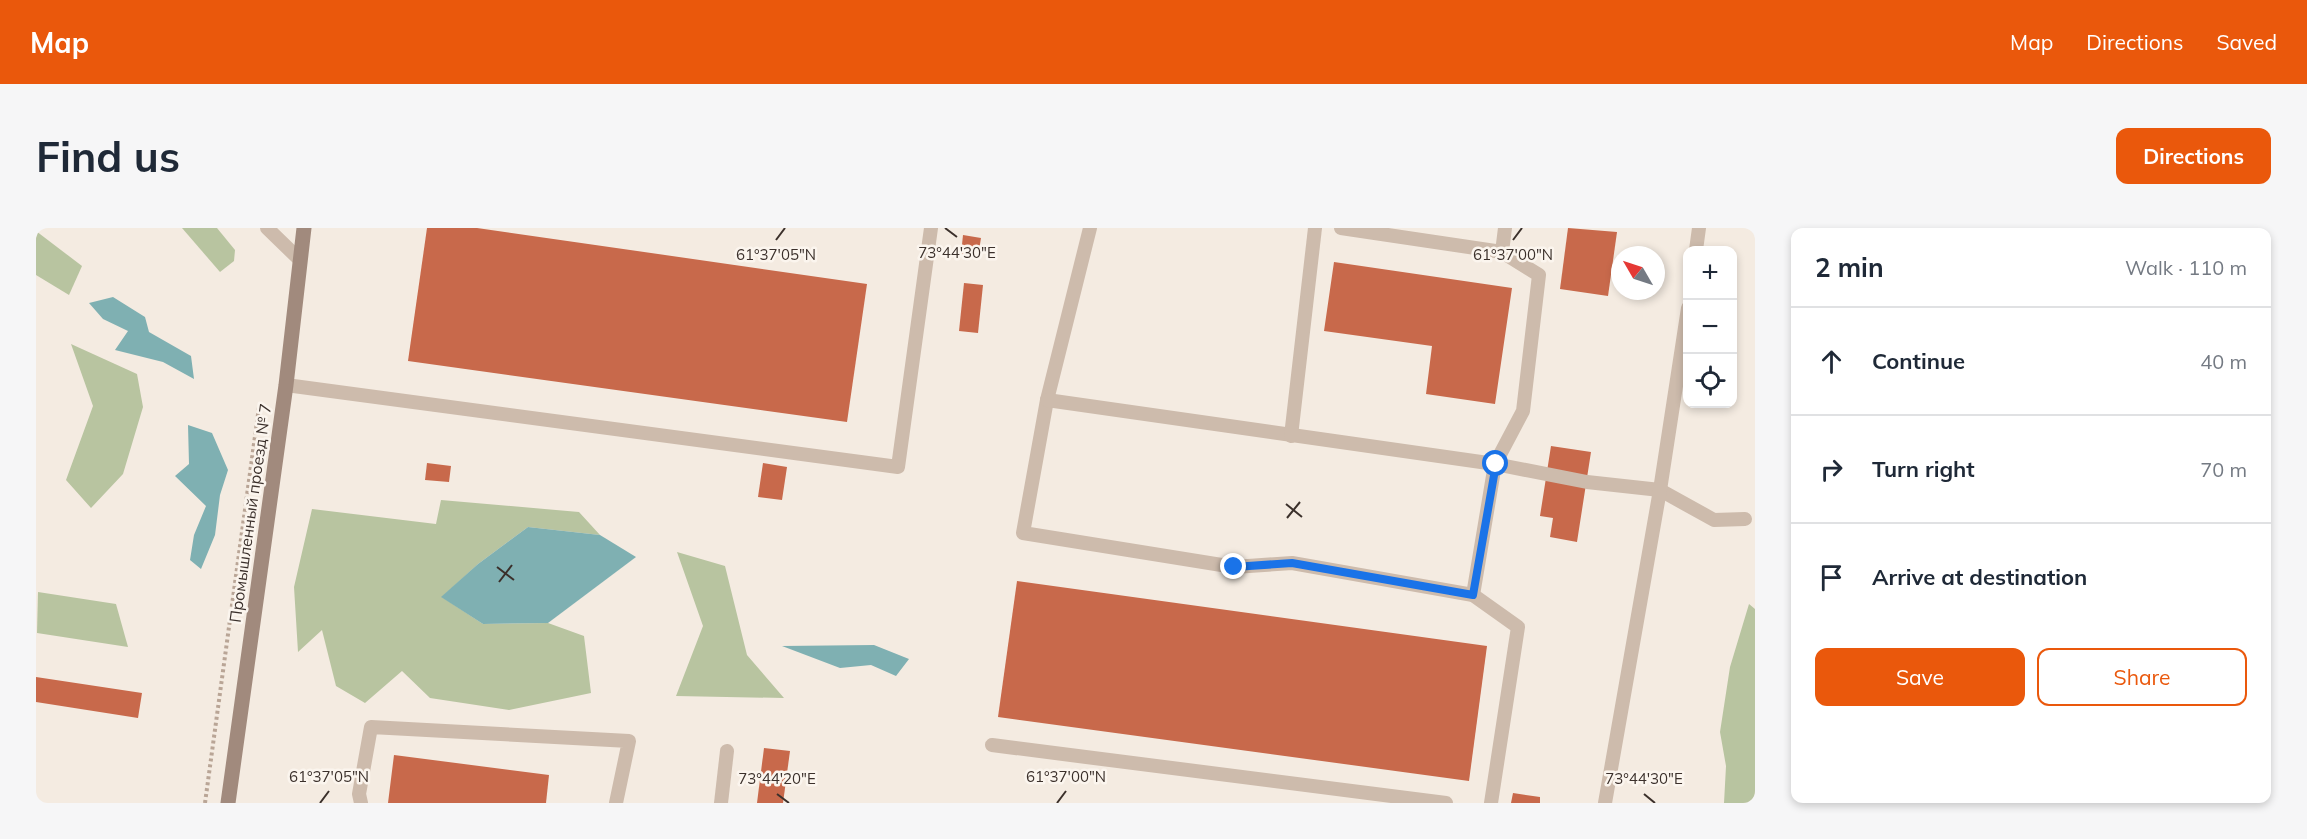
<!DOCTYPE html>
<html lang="en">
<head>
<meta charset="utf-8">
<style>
	:root { --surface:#fff; --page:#f6f6f7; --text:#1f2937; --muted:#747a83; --line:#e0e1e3; --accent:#ea580c }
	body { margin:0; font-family:Mulish,sans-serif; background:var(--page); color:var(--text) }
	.controls { position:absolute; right:18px; top:18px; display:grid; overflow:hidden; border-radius:12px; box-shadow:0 3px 9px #0003 }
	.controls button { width:54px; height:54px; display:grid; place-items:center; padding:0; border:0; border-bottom:2px solid var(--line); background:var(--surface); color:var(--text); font:30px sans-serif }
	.compass { position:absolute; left:1575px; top:18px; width:54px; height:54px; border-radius:50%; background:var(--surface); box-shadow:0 3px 9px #0003; rotate:309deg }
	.stop { position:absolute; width:18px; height:18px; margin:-14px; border:4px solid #1a73e8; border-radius:50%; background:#fff }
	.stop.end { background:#1a73e8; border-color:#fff; box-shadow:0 2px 6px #0008 }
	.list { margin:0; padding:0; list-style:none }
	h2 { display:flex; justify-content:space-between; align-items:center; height:78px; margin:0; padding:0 24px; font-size:26px }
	h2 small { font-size:20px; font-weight:400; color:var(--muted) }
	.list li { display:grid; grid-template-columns:39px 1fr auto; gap:18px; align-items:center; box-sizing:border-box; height:108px; padding:0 24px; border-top:2px solid var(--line) }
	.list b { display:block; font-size:22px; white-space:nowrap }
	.list em { font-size:20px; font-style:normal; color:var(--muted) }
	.actions { display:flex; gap:12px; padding:18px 24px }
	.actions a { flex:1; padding:14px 0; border:2px solid var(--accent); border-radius:12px; text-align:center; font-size:21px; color:var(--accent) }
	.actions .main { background:var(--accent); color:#fff }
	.icon { flex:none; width:33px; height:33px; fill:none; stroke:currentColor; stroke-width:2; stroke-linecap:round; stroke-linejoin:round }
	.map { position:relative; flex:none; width:1719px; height:575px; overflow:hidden; border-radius:12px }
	header { display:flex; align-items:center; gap:36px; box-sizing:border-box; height:84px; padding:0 30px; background:var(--accent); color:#fff }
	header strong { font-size:28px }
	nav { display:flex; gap:33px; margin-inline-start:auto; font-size:21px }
	.intro { display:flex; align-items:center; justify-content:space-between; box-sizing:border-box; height:144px; padding:0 36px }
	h1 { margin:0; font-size:42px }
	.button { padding:15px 27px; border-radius:12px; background:var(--accent); color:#fff; font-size:21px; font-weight:700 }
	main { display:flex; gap:36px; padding:0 36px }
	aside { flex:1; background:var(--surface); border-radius:12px; box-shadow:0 3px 9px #0003 }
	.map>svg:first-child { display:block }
	.green { fill:#b8c4a0 }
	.water { fill:#7fb0b2 }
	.building { fill:#c8694b }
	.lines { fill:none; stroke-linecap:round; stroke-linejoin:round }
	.path { stroke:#b9a596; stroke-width:4; stroke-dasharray:3 3; stroke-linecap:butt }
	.lane { stroke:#cdbbac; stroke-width:14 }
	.secondary { stroke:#a18a7d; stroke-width:15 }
	.route { stroke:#1a73e8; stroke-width:8 }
	.ticks { fill:none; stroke:#3b302b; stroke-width:2 }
	.labels { text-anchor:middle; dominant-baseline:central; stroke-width:5; stroke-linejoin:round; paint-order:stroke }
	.street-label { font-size:16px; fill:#3b302b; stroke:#fbf5ee }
	.ticks-label { font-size:15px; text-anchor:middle; fill:#3b302b; stroke:#fbf5ee; stroke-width:5; stroke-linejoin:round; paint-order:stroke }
</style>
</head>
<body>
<header>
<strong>Map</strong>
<nav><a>Map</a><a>Directions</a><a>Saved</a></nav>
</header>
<div class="intro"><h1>Find us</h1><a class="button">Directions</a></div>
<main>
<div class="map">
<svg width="1719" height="575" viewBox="0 0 1719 575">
	<rect width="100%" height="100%" fill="#f4ebe1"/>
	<g class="green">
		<path d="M146 0H181L199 22 198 33 184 44Z"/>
		<path d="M0 3 46 38 33 67 0 47Z"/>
		<path d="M35 116 101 146 107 179 87 246 55 280 30 252 57 178Z"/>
		<path d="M405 272 543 284 564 307 492 299 442 336 406 369 447 396 512 395 548 408 555 465 473 482 394 470 366 443 329 475 300 458 286 402 262 424 258 359 276 281 400 296Z"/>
		<path d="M641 324 689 338 711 427 748 470 640 468 667 398Z"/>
		<path d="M2 364 80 376 92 419 1 405Z"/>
		<path d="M1713 376 1719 381V575H1688L1690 538 1684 504 1694 439Z"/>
	</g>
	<g class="water">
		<path d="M77 69 109 89 113 104 155 128 158 151 127 134 79 122 92 103 67 91 53 75Z"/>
		<path d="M152 197 176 205 192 242 184 267 179 307 165 341 154 332 158 307 170 278 139 248 153 236Z"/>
		<path d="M492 299 564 307 600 329 512 395 447 396 405 369 442 336Z"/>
		<path d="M838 417 873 431 860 448 835 437 804 440 746 418Z"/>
	</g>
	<g class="building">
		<path d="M391 0H441L831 56 811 194 372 133Z"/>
		<path d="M1532 0 1581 4 1572 68 1524 61Z"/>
		<path d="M927 7 945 10 942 29 925 26Z"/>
		<path d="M1298 34 1476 60 1459 176 1390 166 1396 118 1288 103Z"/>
		<path d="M928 55 947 57 942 105 923 103Z"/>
		<path d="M1515 218 1555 224 1541 314 1514 309 1517 290 1504 288Z"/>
		<path d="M391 235 415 238 413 254 389 252Z"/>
		<path d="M727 235 751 239 746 272 722 269Z"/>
		<path d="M981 353 1451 418 1433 553 962 489Z"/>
		<path d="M0 449 106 465 102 490 0 474Z"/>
		<path d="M728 520 754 523 747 575H721Z"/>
		<path d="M358 527 513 547 510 575H352Z"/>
		<path d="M1477 565 1504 569V575H1475Z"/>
	</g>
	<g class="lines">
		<path class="path" d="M169 575 223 179"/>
		<g class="lane">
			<path d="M231 0 263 31"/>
			<path d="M1054 0 1011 172 987 305 1198 339 1256 335 1437 367 1482 399 1455 575"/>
			<path d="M1305 0 1466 24 1469 0"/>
			<path d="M1660 22 1663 0"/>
			<path d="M250 157 862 239 895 0"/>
			<path d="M1011 172 1459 236 1551 254 1624 262 1678 292 1709 291"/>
			<path d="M1255 208 1279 0"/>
			<path d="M1437 367 1459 236 1487 183 1503 47 1466 24"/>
			<path d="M956 517 1410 575"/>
			<path d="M325 575 323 566 335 499 593 513 580 575"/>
			<path d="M685 575 691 523"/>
			<path d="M1569 575 1624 262 1652 80"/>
		</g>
		<path class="secondary" d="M192 575 250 157 268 0"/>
	</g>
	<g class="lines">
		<path class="route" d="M1198 339 1256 335 1437 367 1460 236"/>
	</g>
	<path class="ticks" d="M909 0 921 9M740 12 749 0M1477 12 1486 0M1250 276 1266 289M1251 290 1264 274M461 339 478 352M463 354 476 337M741 566 753 575M1608 566 1619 575M284 575 293 563M1021 575 1030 563"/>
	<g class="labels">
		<g class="street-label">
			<text transform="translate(214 285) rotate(-82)">Промышленный проезд № 7</text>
		</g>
	</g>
	<g class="ticks-label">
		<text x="921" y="30">73°44'30"E</text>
		<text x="740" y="32">61°37'05"N</text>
		<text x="1477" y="32">61°37'00"N</text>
		<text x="293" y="554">61°37'05"N</text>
		<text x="1030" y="554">61°37'00"N</text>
		<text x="741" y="556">73°44'20"E</text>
		<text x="1608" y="556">73°44'30"E</text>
	</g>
</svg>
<div class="controls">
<button>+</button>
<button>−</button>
<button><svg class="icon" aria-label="locate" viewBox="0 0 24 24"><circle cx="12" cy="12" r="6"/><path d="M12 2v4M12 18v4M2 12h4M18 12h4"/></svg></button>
</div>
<svg class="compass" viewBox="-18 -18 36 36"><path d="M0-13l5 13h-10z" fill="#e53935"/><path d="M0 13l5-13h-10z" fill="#747a83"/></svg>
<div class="stop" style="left:1460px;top:236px"></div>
<div class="stop end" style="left:1198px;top:339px"></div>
</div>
<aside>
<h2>2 min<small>Walk · 110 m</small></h2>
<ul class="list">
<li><svg class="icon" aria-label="ahead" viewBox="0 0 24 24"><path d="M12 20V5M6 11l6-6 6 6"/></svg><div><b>Continue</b></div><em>40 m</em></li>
<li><svg class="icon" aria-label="right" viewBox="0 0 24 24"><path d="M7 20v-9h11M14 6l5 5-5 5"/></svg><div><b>Turn right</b></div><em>70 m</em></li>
<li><svg class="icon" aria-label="arrive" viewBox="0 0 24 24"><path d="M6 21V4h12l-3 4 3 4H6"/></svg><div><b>Arrive at destination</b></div></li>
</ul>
<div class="actions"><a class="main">Save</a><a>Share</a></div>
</aside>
</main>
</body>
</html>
